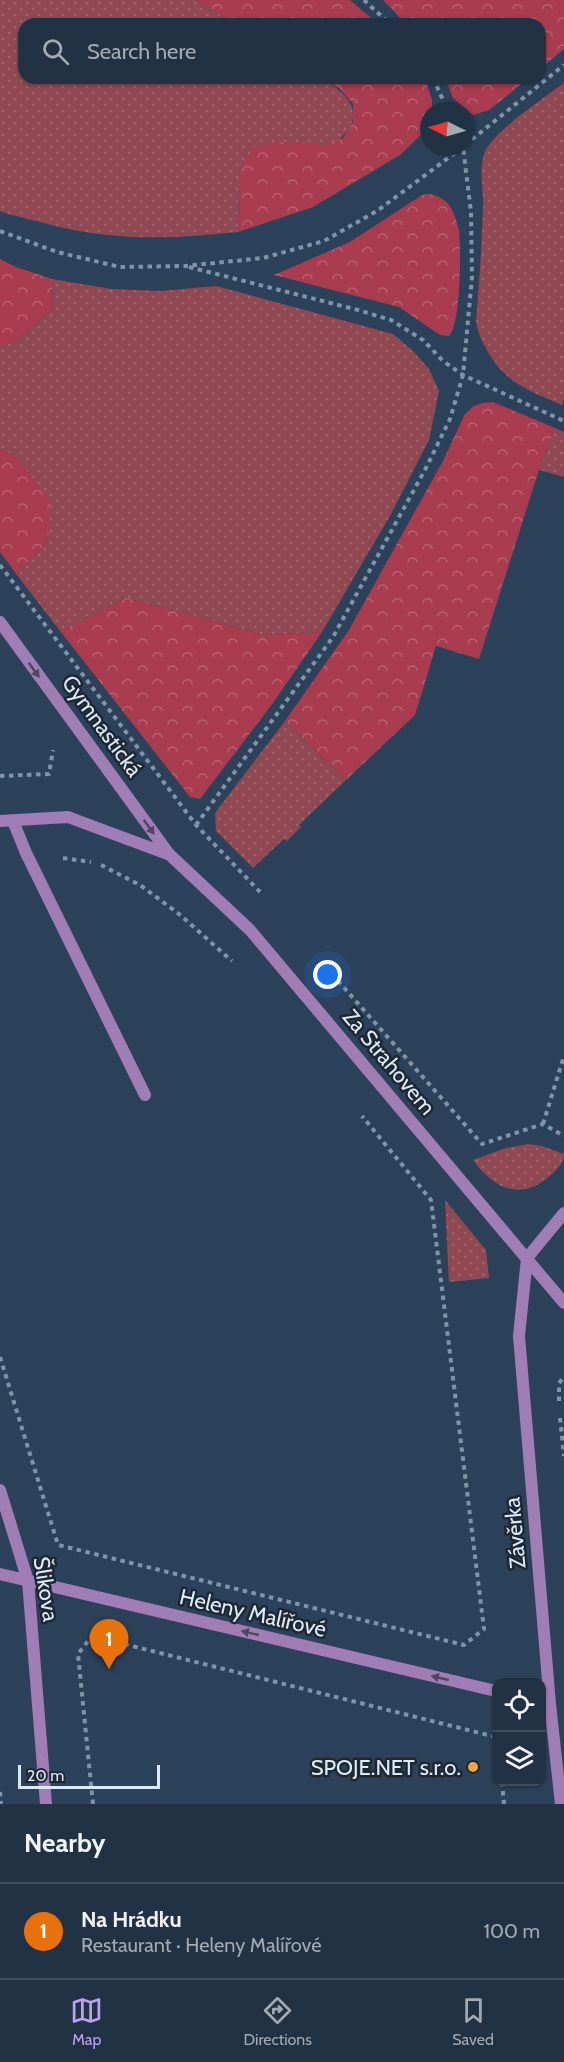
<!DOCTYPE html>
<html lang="en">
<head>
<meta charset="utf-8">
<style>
	:root { --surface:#213244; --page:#293a4b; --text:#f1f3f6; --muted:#a2aab2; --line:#3e4d5d; --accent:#bca0f2 }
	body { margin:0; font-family:Cabin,sans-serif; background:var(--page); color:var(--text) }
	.controls { position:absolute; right:18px; bottom:18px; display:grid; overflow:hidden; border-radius:12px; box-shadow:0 2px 4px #0004 }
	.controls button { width:54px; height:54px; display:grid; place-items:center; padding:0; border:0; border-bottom:2px solid var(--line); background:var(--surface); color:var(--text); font:30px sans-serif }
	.compass { position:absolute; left:420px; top:102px; width:54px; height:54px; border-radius:50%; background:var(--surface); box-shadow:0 2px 4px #0004; rotate:275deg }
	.scale { position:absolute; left:18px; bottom:15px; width:142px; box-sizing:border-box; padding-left:6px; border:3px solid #ddeafa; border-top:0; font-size:16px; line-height:21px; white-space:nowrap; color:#ddeafa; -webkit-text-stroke:4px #1e2833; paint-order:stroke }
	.you { position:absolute; left:328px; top:975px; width:21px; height:21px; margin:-15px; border:4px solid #fff; border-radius:50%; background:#1a73e8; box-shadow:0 0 0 9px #1a73e833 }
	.badge { display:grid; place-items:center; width:39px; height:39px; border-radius:50%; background:var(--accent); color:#fff; font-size:20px; font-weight:700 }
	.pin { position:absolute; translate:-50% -50px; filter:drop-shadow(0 2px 3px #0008) }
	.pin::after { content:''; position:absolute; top:32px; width:21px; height:18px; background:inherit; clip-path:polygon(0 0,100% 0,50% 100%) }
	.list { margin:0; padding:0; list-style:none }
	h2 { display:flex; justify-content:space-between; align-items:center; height:78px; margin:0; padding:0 24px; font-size:26px }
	h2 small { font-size:20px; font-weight:400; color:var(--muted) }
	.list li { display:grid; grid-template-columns:39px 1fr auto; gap:18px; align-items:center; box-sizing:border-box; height:96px; padding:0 24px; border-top:2px solid var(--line) }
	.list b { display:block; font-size:22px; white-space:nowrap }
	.list p { margin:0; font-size:20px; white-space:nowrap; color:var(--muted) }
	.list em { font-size:20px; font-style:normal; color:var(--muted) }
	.icon { flex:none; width:33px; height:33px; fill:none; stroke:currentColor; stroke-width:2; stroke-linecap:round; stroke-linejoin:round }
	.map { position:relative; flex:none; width:564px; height:1804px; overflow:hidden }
	.search { position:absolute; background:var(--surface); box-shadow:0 2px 4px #0004; left:18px; right:18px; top:18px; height:66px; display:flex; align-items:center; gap:15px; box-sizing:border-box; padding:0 21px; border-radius:18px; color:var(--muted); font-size:22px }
	.sheet { height:174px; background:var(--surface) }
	nav { display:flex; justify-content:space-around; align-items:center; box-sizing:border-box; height:84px; border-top:2px solid var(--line); background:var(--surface); font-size:16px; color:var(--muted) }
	nav a { display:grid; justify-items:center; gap:3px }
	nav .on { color:var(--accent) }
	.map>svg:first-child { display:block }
	.grass { fill:url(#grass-dots) }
	.forest { fill:url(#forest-crowns) }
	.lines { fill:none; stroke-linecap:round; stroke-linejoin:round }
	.path { stroke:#8394a9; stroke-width:4; stroke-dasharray:4.5 4.5; stroke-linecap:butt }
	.service { stroke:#a17db5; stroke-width:12 }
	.minor { stroke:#a17db5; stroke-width:12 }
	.oneway { fill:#4c4660 }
	.poi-dot { fill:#eea73c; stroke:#1e2833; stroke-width:2 }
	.labels { text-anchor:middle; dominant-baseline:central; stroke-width:5; stroke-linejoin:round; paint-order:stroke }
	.street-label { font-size:22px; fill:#ddeafa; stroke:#1e2833 }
	.poi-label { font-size:22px; fill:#ddeafa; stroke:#1e2833; text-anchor:end }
</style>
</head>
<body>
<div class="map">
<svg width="564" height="1804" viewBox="0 0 564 1804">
	<defs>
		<pattern id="grass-dots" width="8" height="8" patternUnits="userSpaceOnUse" patternTransform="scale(1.5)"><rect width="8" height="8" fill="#904952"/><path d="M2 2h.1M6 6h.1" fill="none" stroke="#9f636c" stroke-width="1.8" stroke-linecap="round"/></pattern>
		<pattern id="forest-crowns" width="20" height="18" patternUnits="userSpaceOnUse" patternTransform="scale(1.5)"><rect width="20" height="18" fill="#a93c4f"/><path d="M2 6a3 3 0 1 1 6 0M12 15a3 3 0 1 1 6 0" fill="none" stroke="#b86272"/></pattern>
	</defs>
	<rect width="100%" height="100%" fill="#2c425b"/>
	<g class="grass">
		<path d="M0 0H196L235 24H24V78H322C339 89 363 105 349 128 343 137 338 142 328 145 317 148 293 143 281 142L239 184 238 232C192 237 145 240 99 234 69 231 38 221 8 214L0 211Z"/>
		<path d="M564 83V398L562 405C529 391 507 384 488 352 482 341 478 334 476 322 479 284 482 245 483 207 484 190 478 168 485 152 494 131 544 98 564 83Z"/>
		<path d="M52 279 111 289 161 291 216 286 393 334 414 352 429 369 439 391 429 440 390 516 322 632 264 635 126 598 60 631 17 575 48 541 16 456 0 450V347L17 340 53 309Z"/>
		<path d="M555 428 564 432V477L539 470Z"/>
		<path d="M285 721 346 780 299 825 301 827 287 841 284 839 253 868 216 831 215 813Z"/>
		<path d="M528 1144 542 1146 564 1154C564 1162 557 1169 552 1174 522 1202 495 1190 473 1160L506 1148Z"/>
		<path d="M445 1200 486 1250 489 1278 449 1282Z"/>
	</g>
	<g class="forest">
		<path d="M196 0H350L378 24H235Z"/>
		<path d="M383 0H564V49L540 69V24H406Z"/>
		<path d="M322 78H425L432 100V111H429V127L400 155 313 207 238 232 239 184 243 164 254 147 281 142 326 145 343 138 353 122V104L340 89Z"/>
		<path d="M445 78H529L489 110 473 115 453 98Z"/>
		<path d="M429 194C438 196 446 199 451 208 455 215 457 223 459 230 461 248 461 325 449 336L440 335 399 307 274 275 350 242 422 195Z"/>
		<path d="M0 259 16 267 52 279 53 309 17 340 0 347Z"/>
		<path d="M493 402 555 428 539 470 479 659 436 646 415 715 346 780 285 721 349 630 443 461 465 414 474 406 482 403Z"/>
		<path d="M0 450 16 456 51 502 48 541 17 575 0 552Z"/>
		<path d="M126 598 264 635 322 632 273 703 200 799 190 797 60 631Z"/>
	</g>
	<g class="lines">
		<g class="path">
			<path d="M364 0 390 24"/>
			<path d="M433 78 448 111"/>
			<path d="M465 145 564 65"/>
			<path d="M0 231 57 252 120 267 185 266 263 258 324 241 377 211 463 147"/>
			<path d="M189 267 358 310 391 320 423 340 443 361 463 375 564 421"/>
			<path d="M0 565 196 825 260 892"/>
			<path d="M0 776 49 774 53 750"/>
			<path d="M196 825 333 637 426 468 450 419 463 375 472 277 471 212 463 147"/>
			<path d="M63 858 91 862"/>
			<path d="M101 865 140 885 179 914 232 961"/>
			<path d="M332 974 482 1144 543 1124 564 1136"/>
			<path d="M543 1124 564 1056"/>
			<path d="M0 1357 58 1545 464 1645 484 1629 431 1200 362 1116"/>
			<path d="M559 1401V1383L564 1377"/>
			<path d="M560 1418 564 1456"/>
			<path d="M502 1782 504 1804"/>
			<path d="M0 1792 1 1804"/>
			<path d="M93 1804 78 1654 92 1636 496 1737"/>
		</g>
		<path class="service" d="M13 821 26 853 145 1095"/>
		<g class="minor">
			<path d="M0 622 169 854"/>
			<path d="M0 821 68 817 170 855 250 930 564 1303"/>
			<path d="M527 1258 519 1336 550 1704 561 1804"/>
			<path d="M527 1258 564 1213"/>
			<path d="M0 1490 28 1581 46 1804"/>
			<path d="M0 1574 496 1691"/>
		</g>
	</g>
	<defs><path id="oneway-solid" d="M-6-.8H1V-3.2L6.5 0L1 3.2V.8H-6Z" transform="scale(1.5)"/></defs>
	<g class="oneway">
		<use href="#oneway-solid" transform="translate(34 670) rotate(54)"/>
		<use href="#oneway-solid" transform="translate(149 827) rotate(54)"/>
		<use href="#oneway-solid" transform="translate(250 1633) rotate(-167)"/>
		<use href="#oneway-solid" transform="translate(440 1678) rotate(-167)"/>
	</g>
	<circle class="poi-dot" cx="473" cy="1767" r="6"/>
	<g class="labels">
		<g class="street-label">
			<text transform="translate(102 726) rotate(54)">Gymnastická</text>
			<text transform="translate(389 1062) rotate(50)">Za Strahovem</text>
			<text transform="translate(515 1533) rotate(-95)">Závěrka</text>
			<text transform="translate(46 1589) rotate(81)">Šlikova</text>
			<text transform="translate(253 1613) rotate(13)">Heleny Malířové</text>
		</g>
		<g class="poi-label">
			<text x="461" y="1767">SPOJE.NET s.r.o.</text>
		</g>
	</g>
</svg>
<div class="controls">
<button><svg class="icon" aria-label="locate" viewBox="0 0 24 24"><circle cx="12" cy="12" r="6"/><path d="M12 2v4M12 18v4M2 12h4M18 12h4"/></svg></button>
<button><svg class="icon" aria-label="layers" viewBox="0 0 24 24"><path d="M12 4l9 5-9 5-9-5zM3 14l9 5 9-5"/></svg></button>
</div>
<svg class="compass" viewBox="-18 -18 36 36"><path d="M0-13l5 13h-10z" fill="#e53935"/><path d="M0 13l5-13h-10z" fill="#a2aab2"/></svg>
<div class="scale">20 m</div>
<div class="you"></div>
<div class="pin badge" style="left:109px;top:1669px;background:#e8710a">1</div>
<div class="search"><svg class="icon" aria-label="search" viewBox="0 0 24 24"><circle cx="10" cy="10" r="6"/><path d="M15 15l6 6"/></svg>Search here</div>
</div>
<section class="sheet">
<h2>Nearby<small></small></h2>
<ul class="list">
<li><span class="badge" style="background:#e8710a">1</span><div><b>Na Hrádku</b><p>Restaurant · Heleny Malířové</p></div><em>100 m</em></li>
</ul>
</section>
<nav>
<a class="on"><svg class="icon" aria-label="map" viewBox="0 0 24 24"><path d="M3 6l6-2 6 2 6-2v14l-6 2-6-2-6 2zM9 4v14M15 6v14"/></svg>Map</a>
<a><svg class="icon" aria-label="directions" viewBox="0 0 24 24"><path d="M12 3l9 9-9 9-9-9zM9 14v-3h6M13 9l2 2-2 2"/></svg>Directions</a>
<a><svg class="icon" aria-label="saved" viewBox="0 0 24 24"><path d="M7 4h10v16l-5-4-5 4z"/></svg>Saved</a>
</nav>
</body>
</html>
